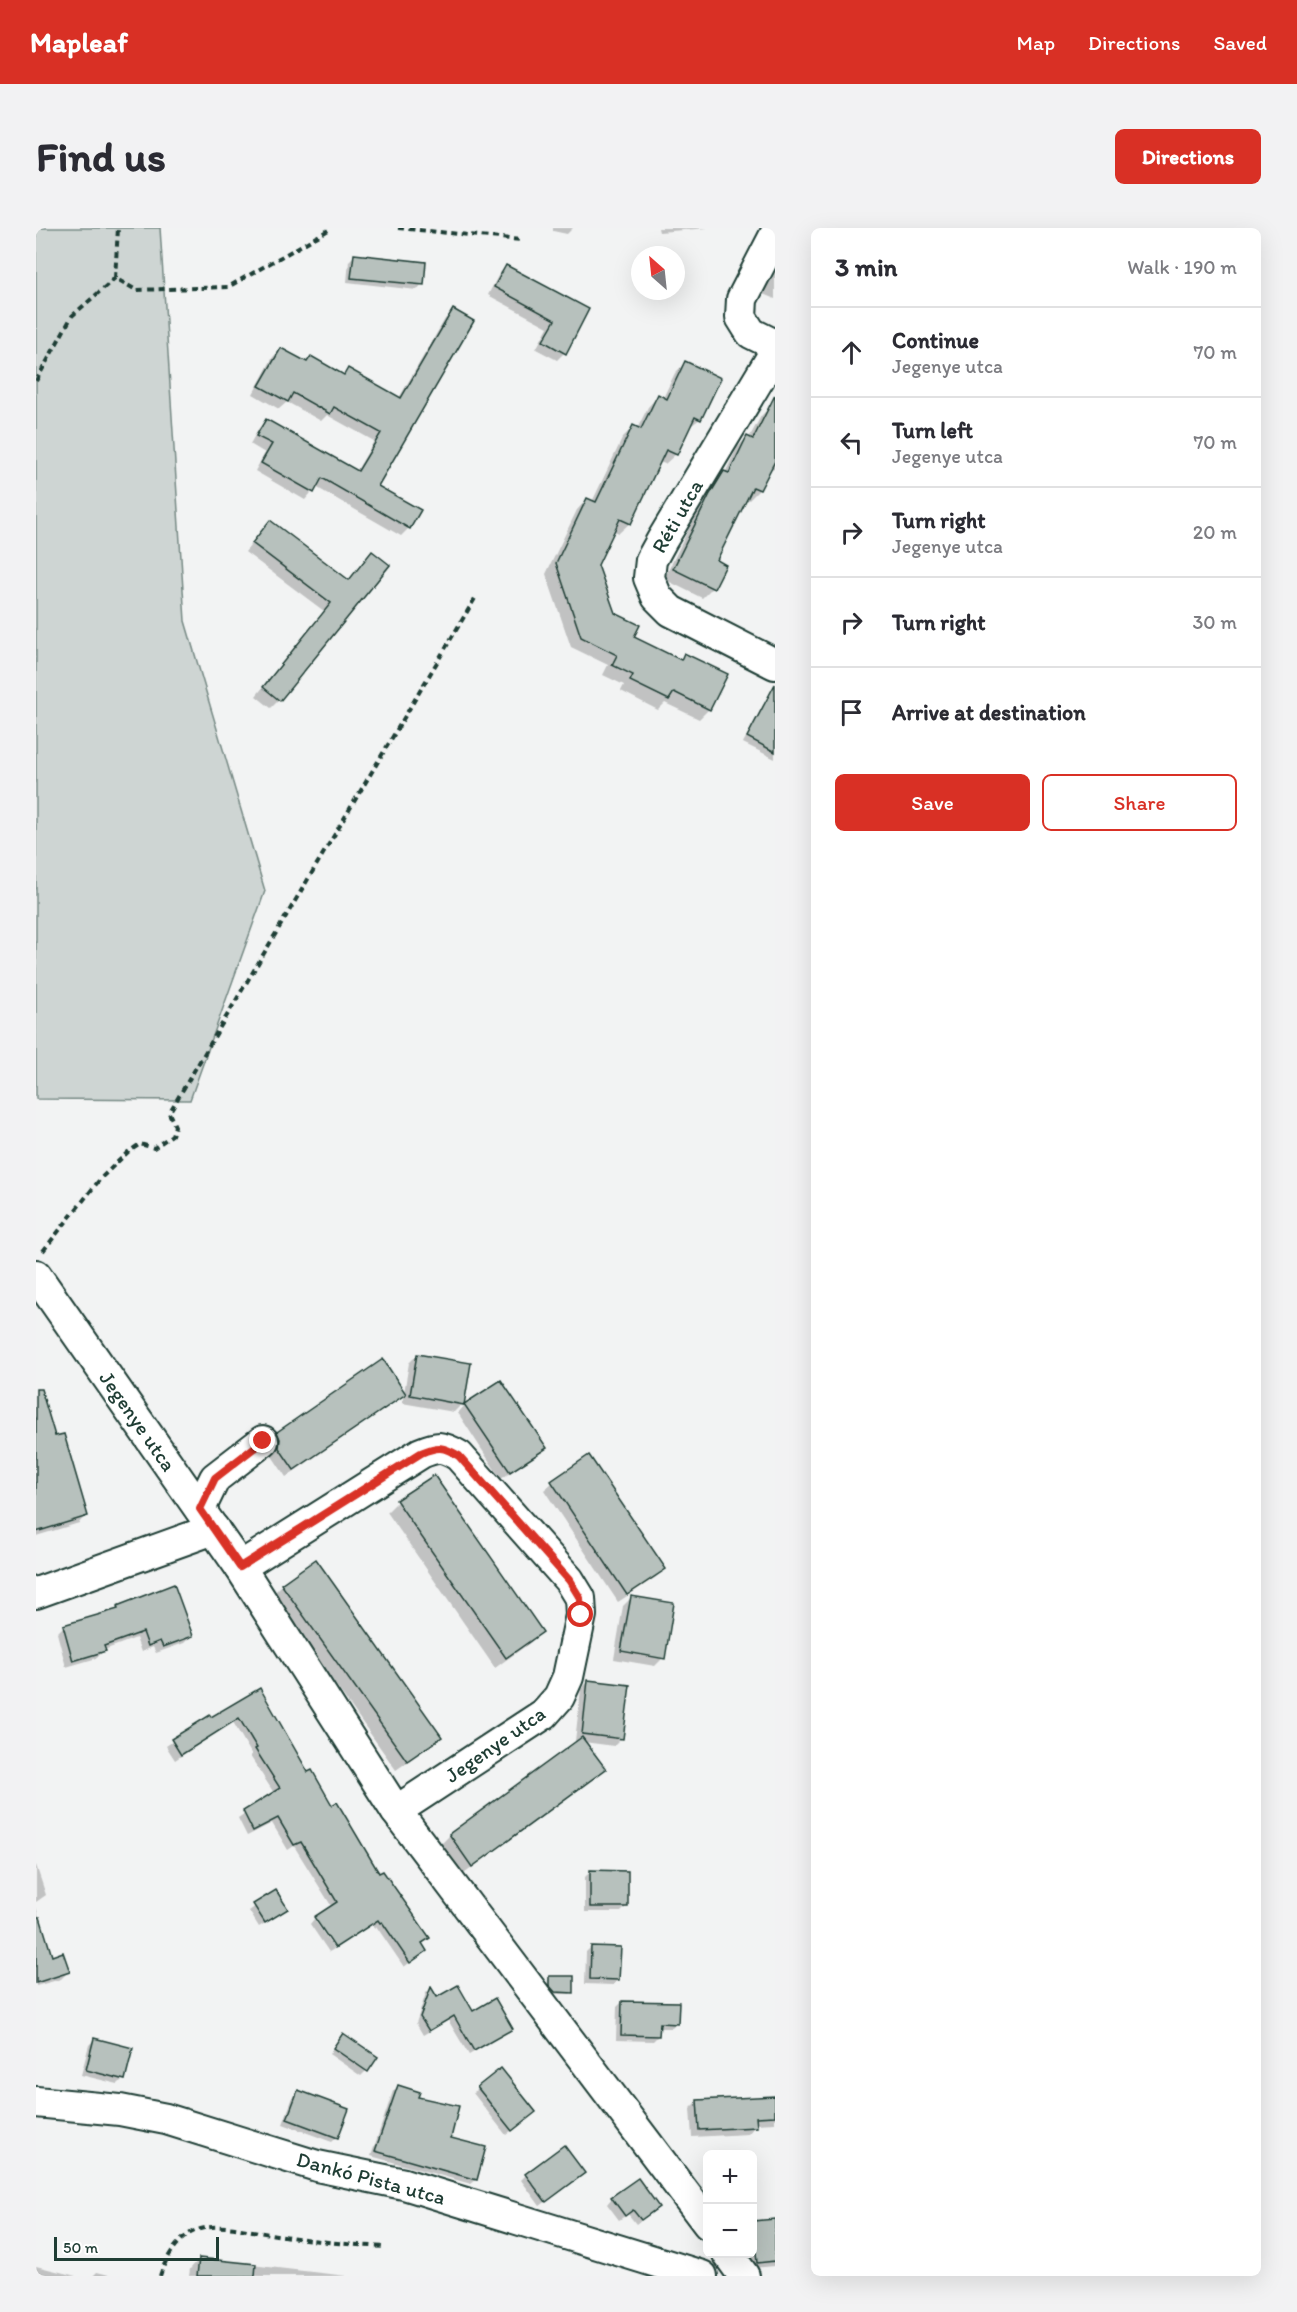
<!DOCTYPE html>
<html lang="en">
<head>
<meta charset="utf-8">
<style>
	:root { --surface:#fff; --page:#f2f2f3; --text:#2b2b33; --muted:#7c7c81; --line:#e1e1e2; --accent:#d93025 }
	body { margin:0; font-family:Itim,sans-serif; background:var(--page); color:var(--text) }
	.controls { position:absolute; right:18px; bottom:18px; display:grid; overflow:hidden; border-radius:9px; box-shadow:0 6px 24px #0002 }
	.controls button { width:54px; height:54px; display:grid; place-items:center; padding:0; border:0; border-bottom:2px solid var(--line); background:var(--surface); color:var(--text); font:30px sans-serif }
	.compass { position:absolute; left:595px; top:18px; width:54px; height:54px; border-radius:50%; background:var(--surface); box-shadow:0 6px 24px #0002; rotate:333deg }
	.scale { position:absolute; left:18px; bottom:15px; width:165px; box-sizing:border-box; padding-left:6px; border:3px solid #1f3d34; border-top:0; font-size:16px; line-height:21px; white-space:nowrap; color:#1f3d34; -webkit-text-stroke:4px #fff; paint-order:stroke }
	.stop { position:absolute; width:18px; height:18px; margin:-14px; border:4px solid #d93025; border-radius:50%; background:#fff }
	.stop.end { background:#d93025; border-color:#fff; box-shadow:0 2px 6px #0008 }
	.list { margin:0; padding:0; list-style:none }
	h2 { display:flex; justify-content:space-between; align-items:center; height:78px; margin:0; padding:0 24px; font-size:26px }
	h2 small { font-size:20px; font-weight:400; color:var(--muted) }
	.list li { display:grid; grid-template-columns:39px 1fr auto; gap:18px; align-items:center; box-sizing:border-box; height:90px; padding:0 24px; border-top:2px solid var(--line) }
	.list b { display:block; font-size:22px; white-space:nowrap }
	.list p { margin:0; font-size:20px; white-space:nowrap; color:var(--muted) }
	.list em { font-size:20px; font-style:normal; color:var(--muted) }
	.actions { display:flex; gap:12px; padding:18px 24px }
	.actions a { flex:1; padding:14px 0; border:2px solid var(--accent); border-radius:9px; text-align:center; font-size:21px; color:var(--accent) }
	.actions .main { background:var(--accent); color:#fff }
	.icon { flex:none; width:33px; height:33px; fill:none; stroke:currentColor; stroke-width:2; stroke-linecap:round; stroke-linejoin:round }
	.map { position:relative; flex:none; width:739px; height:2048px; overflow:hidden; border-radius:9px }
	header { display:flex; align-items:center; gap:36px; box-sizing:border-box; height:84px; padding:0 30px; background:var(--accent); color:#fff }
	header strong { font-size:28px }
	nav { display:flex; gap:33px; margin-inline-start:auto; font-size:21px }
	.intro { display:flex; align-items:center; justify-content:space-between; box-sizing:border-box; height:144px; padding:0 36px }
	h1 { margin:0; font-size:42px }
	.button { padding:15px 27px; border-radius:9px; background:var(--accent); color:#fff; font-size:21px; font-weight:700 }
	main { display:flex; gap:36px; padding:0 36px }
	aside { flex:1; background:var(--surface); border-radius:9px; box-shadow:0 6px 24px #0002 }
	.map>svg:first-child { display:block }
	.green { fill:#ced5d3; stroke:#768984; stroke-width:1.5 }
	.shadow { fill:#0003 }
	.building { fill:#b7c1bd; stroke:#1f3d34; stroke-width:1.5 }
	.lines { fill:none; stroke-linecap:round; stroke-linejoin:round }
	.minor-casing { stroke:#1f3d34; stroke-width:34 }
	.path { stroke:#1f3d34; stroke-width:4; stroke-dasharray:6 4.5; stroke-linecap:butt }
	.minor { stroke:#fff; stroke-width:30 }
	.route { stroke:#d93025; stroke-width:8 }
	.labels { text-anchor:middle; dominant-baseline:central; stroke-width:5; stroke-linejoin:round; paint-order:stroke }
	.street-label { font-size:21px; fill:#1f3d34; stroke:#fff }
</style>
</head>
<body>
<header>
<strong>Mapleaf</strong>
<nav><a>Map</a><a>Directions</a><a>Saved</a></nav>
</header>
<div class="intro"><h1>Find us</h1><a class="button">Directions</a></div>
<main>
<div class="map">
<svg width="739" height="2048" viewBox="0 0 739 2048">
	<rect width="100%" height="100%" fill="#f2f3f3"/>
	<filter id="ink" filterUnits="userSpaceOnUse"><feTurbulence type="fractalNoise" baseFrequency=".0167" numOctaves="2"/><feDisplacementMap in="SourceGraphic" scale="12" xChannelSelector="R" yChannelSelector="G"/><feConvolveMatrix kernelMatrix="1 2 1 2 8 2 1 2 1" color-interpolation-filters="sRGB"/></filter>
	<g filter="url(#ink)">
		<path class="green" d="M0 0H124L149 393 229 663 154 872 0 871Z"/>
		<g class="shadow">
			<path d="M517 0H537L531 6 517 3Z"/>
			<path d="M622 0H672L623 4Z"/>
			<path d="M318 28 386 56 381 62 311 54 313 33Z"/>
			<path d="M470 38 551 82 528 125 521 132 500 121 512 99 452 67 463 46Z"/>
			<path d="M739 40V71L727 66Z"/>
			<path d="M417 83 340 258 373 300 365 308 280 259 269 272 219 243 229 225 214 216 223 200 230 193 320 244 338 213 291 187 285 193 251 174 243 181 217 166 237 129 245 121 270 135 275 130 307 148 312 142 363 170 409 91Z"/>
			<path d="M649 135 664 191 652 200 640 226 629 236 623 234 594 295 583 305 578 303 561 337 578 386 596 410 643 433 649 427 673 481 663 491 629 475 622 482 585 463 588 457 567 447 572 437 535 419 510 346 541 282 551 271 556 274 587 209 597 199 601 201 612 179 622 168 627 170 639 145Z"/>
			<path d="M735 178 739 180V239L737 242 734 240 723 262 713 272 709 270 679 333 676 360 666 370 628 351 664 278 678 255 689 245 701 220 711 209 713 210 725 188Z"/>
			<path d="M234 294 312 353 243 472 235 480 220 468 288 383 209 324Z"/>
			<path d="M732 472 739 475V531L707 515 727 477Z"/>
			<path d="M381 1127 426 1176 418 1184 366 1175 368 1166 360 1173 250 1249 236 1228 237 1220 234 1213 242 1205 368 1165 373 1135Z"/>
			<path d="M0 1163 50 1287 43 1295 0 1308Z"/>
			<path d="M429 1177 509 1220 501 1227 465 1251 422 1185Z"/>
			<path d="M553 1230 628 1341 620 1349 582 1374 508 1262 516 1255Z"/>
			<path d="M361 1274 505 1404 495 1414 459 1440 351 1284Z"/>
			<path d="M246 1357 404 1508 393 1519 360 1542 236 1367Z"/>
			<path d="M595 1370 627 1430 619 1438 578 1431 587 1378Z"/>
			<path d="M81 1379 155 1408 148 1415 120 1425 117 1419 105 1424 100 1410 68 1422 61 1430 30 1439 21 1405 28 1398 77 1384Z"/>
			<path d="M553 1453 586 1510 578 1518 548 1514 568 1541 557 1551 425 1648 403 1618 413 1608 542 1514 539 1513 545 1461Z"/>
			<path d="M224 1462 272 1546 343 1647 392 1710 385 1716 389 1723 368 1739 340 1698 338 1700 336 1696 301 1719 281 1689 296 1679 258 1618 252 1622 236 1595 211 1608 202 1590 238 1565 214 1528 216 1527 197 1494 139 1532 130 1518 173 1489 175 1491Z"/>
			<path d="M0 1637 10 1667 0 1674Z"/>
			<path d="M554 1644 590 1679 585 1684H549V1649Z"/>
			<path d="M239 1664 250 1681 223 1699 213 1683Z"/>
			<path d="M0 1679 15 1730 32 1744 25 1751 0 1758Z"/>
			<path d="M278 1691 298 1721 293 1724 274 1696Z"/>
			<path d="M555 1719 582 1752 577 1757 549 1756 550 1724Z"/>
			<path d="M514 1749 537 1764 534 1766H516L511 1760 512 1751Z"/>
			<path d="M394 1761 400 1771 475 1801 433 1827 412 1792 387 1807 380 1795 390 1765Z"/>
			<path d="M586 1774 641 1795 636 1800H622V1808L617 1813 580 1812 581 1779Z"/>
			<path d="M307 1807 330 1843 325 1848 293 1826Z"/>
			<path d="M58 1812 87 1851 82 1856 45 1847 53 1817Z"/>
			<path d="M362 1858 380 1870 440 1952 435 1956 335 1928 357 1863Z"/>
			<path d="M442 1860 492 1889 470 1907 437 1865Z"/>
			<path d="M262 1864 301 1909 296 1914 247 1896 257 1869Z"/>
			<path d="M739 1869V1895L719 1896V1898L712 1906 656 1909 654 1881 662 1873Z"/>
			<path d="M490 1947 542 1950 504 1978 485 1952Z"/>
			<path d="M576 1970 621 1979 600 1996 592 1986 583 1992 571 1976Z"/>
			<path d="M739 1993V2038L716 2040 714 2026H716V1996Z"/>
			<path d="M163 2031 311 2048H153L154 2041Z"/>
			<path d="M0 2038 40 2048H0Z"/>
			<path d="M61 2044 73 2047 72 2048H57Z"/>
		</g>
		<g class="building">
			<path d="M318 26 390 34 388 57 315 50Z"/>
			<path d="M470 37 553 81 530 126 507 113 519 92 458 59Z"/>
			<path d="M417 81 438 93 342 258 385 282 374 301 286 250 278 265 225 235 236 216 220 208 230 191 322 243 345 205 298 179 294 186 257 165 252 174 223 158 245 120 271 134 275 128 308 147 312 140 365 170Z"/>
			<path d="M649 133 685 150 665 192 659 189 641 227 630 222 595 296 584 291 562 337 579 385 604 397 598 409 645 432 648 425 692 446 674 482 638 464 633 472 594 453 597 447 576 437 581 427 545 409 520 335 551 270 560 274 597 197 605 201 622 166 631 171Z"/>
			<path d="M739 167V233L724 262 717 259 681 332 690 337 678 361 637 341 674 266 688 243 693 245 711 208 717 211Z"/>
			<path d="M234 292 313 352 336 323 354 337 244 473 227 459 295 375 216 315Z"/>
			<path d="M739 456V524L711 509Z"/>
			<path d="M381 1126 435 1135 428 1177 374 1167Z"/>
			<path d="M347 1131 370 1166 258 1242 243 1220 244 1211 241 1204Z"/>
			<path d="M465 1152 511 1220 474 1244 428 1176Z"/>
			<path d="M0 1161H5L19 1208 28 1206 52 1288 0 1304Z"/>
			<path d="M553 1227 630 1341 591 1367 515 1253Z"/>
			<path d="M398 1247 507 1404 470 1430 360 1272Z"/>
			<path d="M280 1331 406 1509 371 1533 245 1356Z"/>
			<path d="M138 1356 157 1408 127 1419 124 1413 112 1418 107 1404 68 1418 70 1423 37 1433 27 1397 82 1381 81 1378Z"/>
			<path d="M595 1368 638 1375 629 1431 585 1423Z"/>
			<path d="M552 1452 594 1457 587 1511 546 1506Z"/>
			<path d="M224 1460 272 1544 276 1542 296 1577 301 1574 343 1645 347 1643 394 1710 386 1715 391 1723 374 1735 346 1694 344 1695 342 1692 299 1720 278 1689 301 1674 265 1614 258 1617 242 1590 217 1603 207 1583 244 1560 219 1521 221 1520 203 1490 145 1527 135 1511 174 1487 175 1489Z"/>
			<path d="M546 1509 570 1541 436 1639 413 1606Z"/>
			<path d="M554 1642 592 1643V1679H554Z"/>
			<path d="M240 1662 252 1681 229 1695 217 1676Z"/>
			<path d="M0 1689H4L16 1728 27 1724 34 1744 0 1755Z"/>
			<path d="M555 1718 585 1719 583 1752 554 1751Z"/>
			<path d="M513 1748H538V1765L519 1764 513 1757Z"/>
			<path d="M422 1757 437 1783 459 1770 477 1801 438 1823 418 1788 393 1803 384 1789 395 1759 401 1769Z"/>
			<path d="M586 1773 643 1774 642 1796 624 1795 623 1808 585 1807Z"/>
			<path d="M307 1805 342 1829 332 1844 297 1820Z"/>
			<path d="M58 1810 97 1820 89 1852 50 1842Z"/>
			<path d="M465 1840 500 1884 476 1903 441 1859Z"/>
			<path d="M362 1857 384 1864 382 1869 423 1878 415 1910 450 1919 441 1952 339 1923Z"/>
			<path d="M262 1862 313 1881 302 1910 251 1891Z"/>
			<path d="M739 1868V1888L720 1889 721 1899 663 1902 661 1872Z"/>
			<path d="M528 1917 549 1945 510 1974 489 1946Z"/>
			<path d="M602 1950 623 1979 605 1992 597 1982 589 1988 575 1969Z"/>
			<path d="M739 1991V2033L721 2035 717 1993Z"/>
			<path d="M163 2030 220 2036 219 2048H161Z"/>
		</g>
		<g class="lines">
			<g class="minor-casing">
				<g id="minor">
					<path d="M739 7 706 71 705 89 715 105 739 117"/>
					<path d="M739 124 626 312 615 332 613 350 621 369 635 383 739 436"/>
					<path d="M0 1047 204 1339 360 1583 672 1996"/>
					<path d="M164 1281 179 1250 227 1213"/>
					<path d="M204 1339 385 1225C402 1218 407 1218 423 1228L533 1352 544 1370 545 1387 532 1449 523 1469 508 1486 360 1583"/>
					<path d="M0 1365 178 1301"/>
					<path d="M0 1874 84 1882 130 1891 281 1938 368 1956 666 2048"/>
					<path d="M692 2026 708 2048"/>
				</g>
			</g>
			<g class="path">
				<path d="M362 0 485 12"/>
				<path d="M79 50 82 0"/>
				<path d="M0 153 36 88 79 50 100 62 192 59 296 0"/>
				<path d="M7 1023 65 950 92 924 104 916 118 920 136 907 139 898 133 885 441 367"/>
				<path d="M124 2048C129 2031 143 2008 161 2002 183 1994 212 2003 234 2006 273 2012 311 2017 350 2019"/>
			</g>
			<use href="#minor" class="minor"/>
		</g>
	</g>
	<g class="lines" filter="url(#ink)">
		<path class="route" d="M227 1213 179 1250 164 1281 204 1339 385 1225C402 1218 407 1218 423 1228L533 1352 544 1370 545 1387"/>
	</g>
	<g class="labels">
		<g class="street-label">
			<text transform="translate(641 288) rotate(-60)">Réti utca</text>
			<text transform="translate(102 1193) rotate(55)">Jegenye utca</text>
			<text transform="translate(459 1516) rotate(-35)">Jegenye utca</text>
			<text transform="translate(335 1950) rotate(15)">Dankó Pista utca</text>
		</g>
	</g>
</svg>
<div class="controls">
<button>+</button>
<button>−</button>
</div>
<svg class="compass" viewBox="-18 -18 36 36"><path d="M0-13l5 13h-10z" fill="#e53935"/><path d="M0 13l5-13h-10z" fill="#7c7c81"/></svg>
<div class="scale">50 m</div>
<div class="stop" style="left:545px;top:1387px"></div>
<div class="stop end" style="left:227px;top:1213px"></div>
</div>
<aside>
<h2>3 min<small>Walk · 190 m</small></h2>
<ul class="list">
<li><svg class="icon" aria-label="ahead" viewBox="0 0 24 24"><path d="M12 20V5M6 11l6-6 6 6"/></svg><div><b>Continue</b><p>Jegenye utca</p></div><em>70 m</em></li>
<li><svg class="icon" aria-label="left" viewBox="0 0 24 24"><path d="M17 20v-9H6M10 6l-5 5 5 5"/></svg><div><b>Turn left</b><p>Jegenye utca</p></div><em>70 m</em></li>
<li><svg class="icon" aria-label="right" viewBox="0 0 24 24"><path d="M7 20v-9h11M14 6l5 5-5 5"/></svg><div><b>Turn right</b><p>Jegenye utca</p></div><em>20 m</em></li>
<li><svg class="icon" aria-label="right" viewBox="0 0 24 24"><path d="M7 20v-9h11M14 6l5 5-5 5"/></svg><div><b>Turn right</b></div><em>30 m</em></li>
<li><svg class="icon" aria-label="arrive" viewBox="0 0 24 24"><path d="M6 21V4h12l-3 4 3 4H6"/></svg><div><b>Arrive at destination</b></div></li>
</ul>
<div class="actions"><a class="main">Save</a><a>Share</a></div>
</aside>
</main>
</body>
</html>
